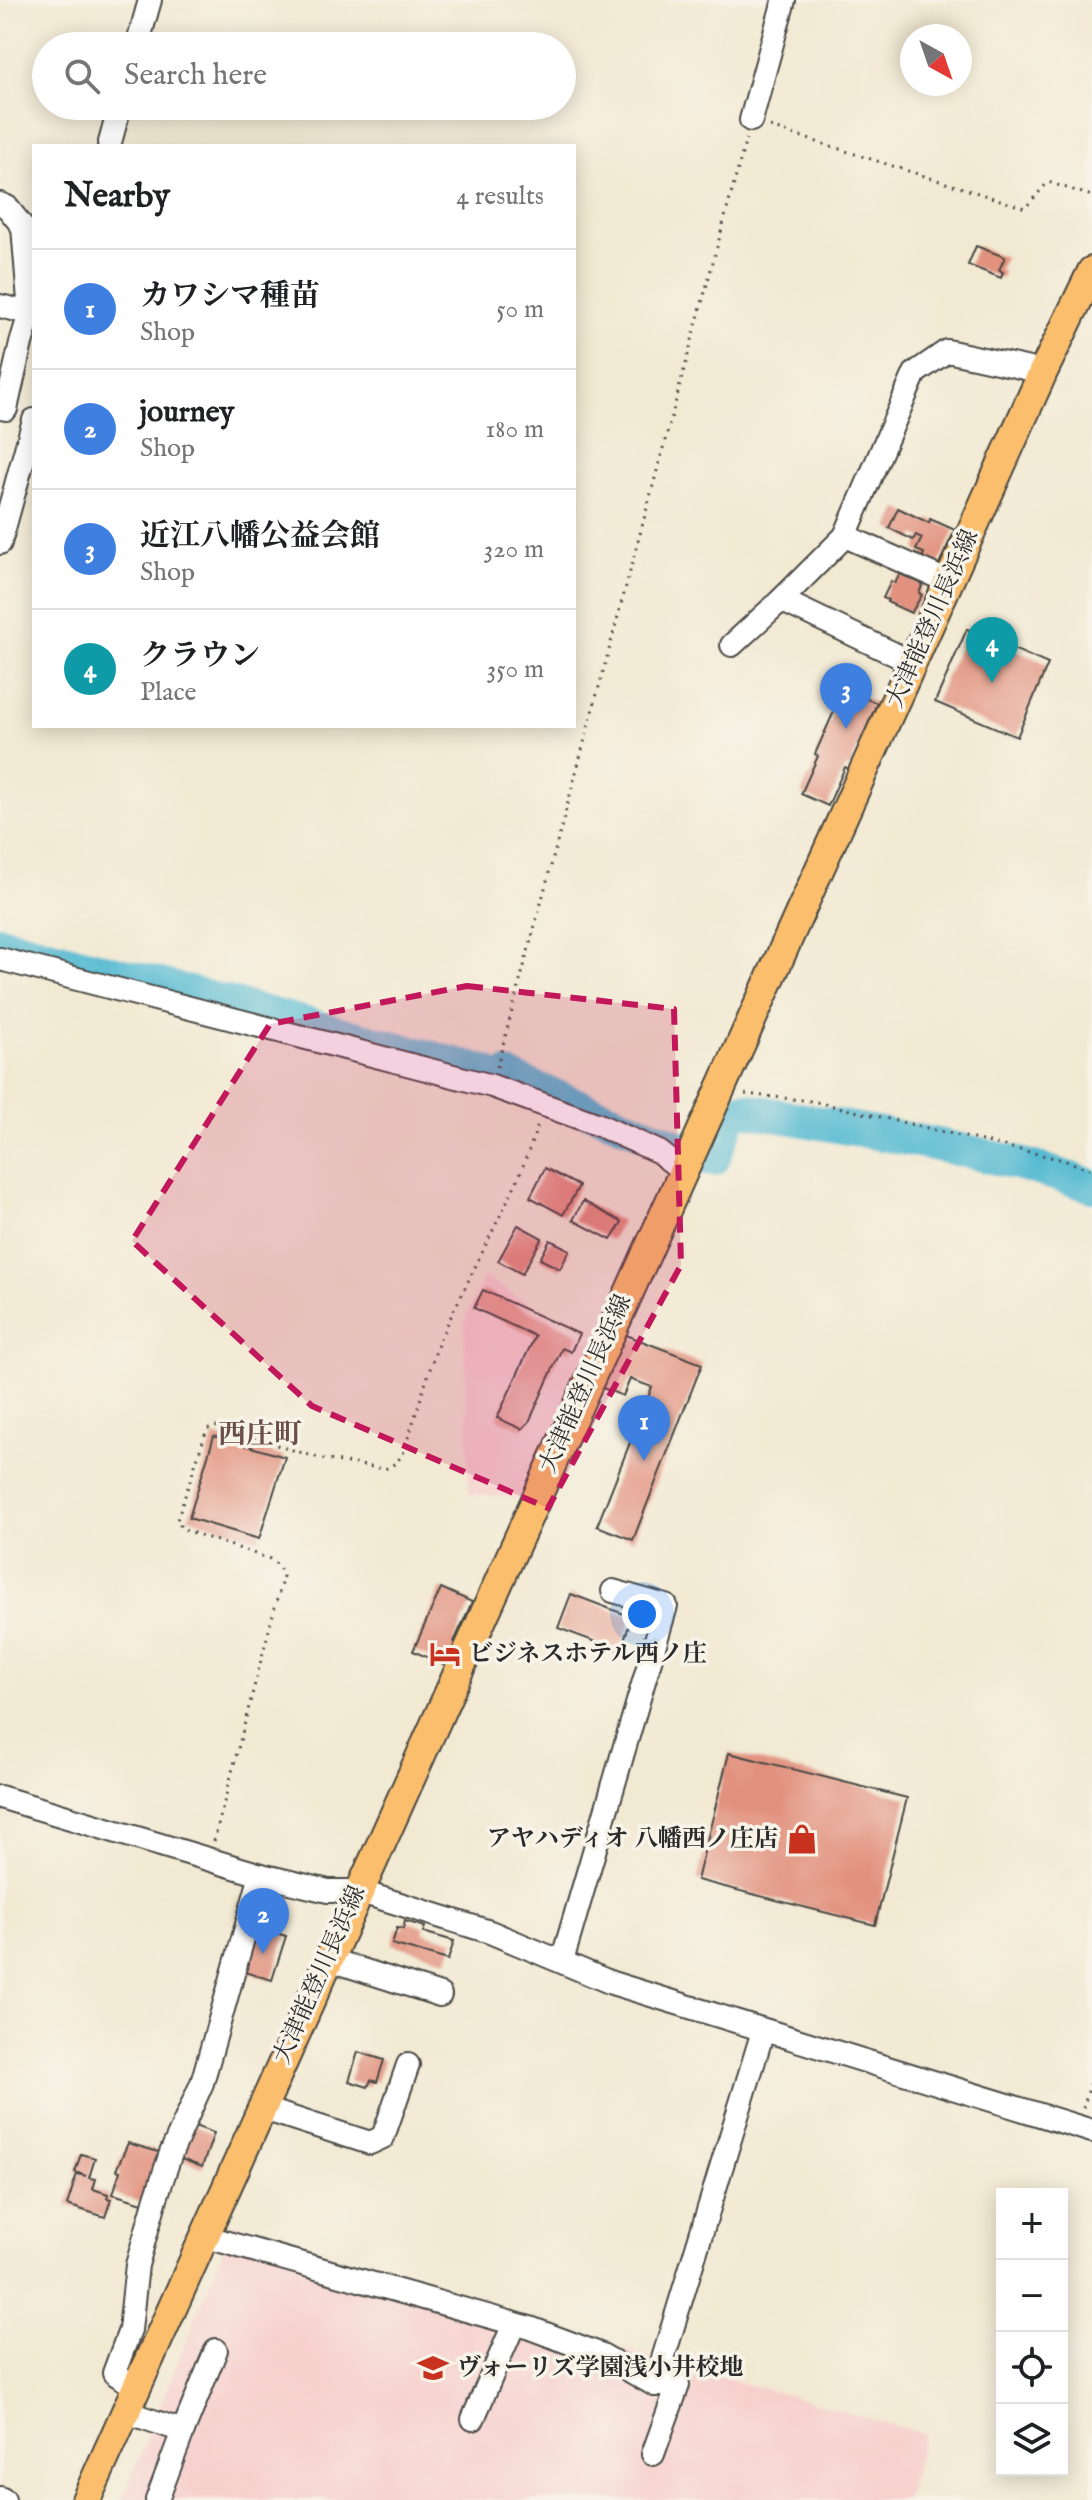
<!DOCTYPE html>
<html lang="en">
<head>
<meta charset="utf-8">
<style>
	:root { --surface:#fff; --page:#f2f2f2; --text:#202124; --muted:#757577; --line:#e0e0e0; --accent:#c8321e }
	body { margin:0; font-family:"IM FELL English","Noto Serif JP",serif; background:var(--page); color:var(--text) }
	.controls { position:absolute; right:24px; bottom:24px; display:grid; overflow:hidden; border-radius:0px; box-shadow:0 4px 20px #0003 }
	.controls button { width:72px; height:72px; display:grid; place-items:center; padding:0; border:0; border-bottom:2px solid var(--line); background:var(--surface); color:var(--text); font:40px sans-serif }
	.compass { position:absolute; left:900px; top:24px; width:72px; height:72px; border-radius:50%; background:var(--surface); box-shadow:0 4px 20px #0003; rotate:140deg }
	.you { position:absolute; left:642px; top:1614px; width:28px; height:28px; margin:-20px; border:6px solid #fff; border-radius:50%; background:#1a73e8; box-shadow:0 0 0 12px #1a73e833 }
	.badge { display:grid; place-items:center; width:52px; height:52px; border-radius:50%; background:var(--accent); color:#fff; font-size:26px; font-weight:700 }
	.pin { position:absolute; translate:-50% -66px; filter:drop-shadow(0 2px 4px #0008) }
	.pin::after { content:''; position:absolute; top:42px; width:28px; height:24px; background:inherit; clip-path:polygon(0 0,100% 0,50% 100%) }
	.list { margin:0; padding:0; list-style:none }
	h2 { display:flex; justify-content:space-between; align-items:center; height:104px; margin:0; padding:0 32px; font-size:34px }
	h2 small { font-size:26px; font-weight:400; color:var(--muted) }
	.list li { display:grid; grid-template-columns:52px 1fr auto; gap:24px; align-items:center; box-sizing:border-box; height:120px; padding:0 32px; border-top:2px solid var(--line) }
	.list b { display:block; font-size:30px; white-space:nowrap }
	.list p { margin:0; font-size:26px; white-space:nowrap; color:var(--muted) }
	.list em { font-size:26px; font-style:normal; color:var(--muted) }
	.icon { flex:none; width:44px; height:44px; fill:none; stroke:currentColor; stroke-width:2; stroke-linecap:round; stroke-linejoin:round }
	.map { position:relative; flex:none; width:1092px; height:2500px; overflow:hidden }
	.search { position:absolute; background:var(--surface); box-shadow:0 4px 20px #0003; left:32px; top:32px; width:544px; height:88px; display:flex; align-items:center; gap:20px; box-sizing:border-box; padding:0 28px; border-radius:44px; color:var(--muted); font-size:30px }
	.panel { position:absolute; background:var(--surface); box-shadow:0 4px 20px #0003; left:32px; top:144px; width:544px; height:584px; border-radius:0px }
	.map>svg:first-child { display:block }
	.built { fill:#f7d0ce }
	.lines { fill:none; stroke-linecap:round; stroke-linejoin:round }
	.river { stroke:#54bad2; stroke-width:34 }
	.building { fill:#e2917e }
	.minor-casing { stroke:#494844; stroke-width:26 }
	.major-casing { stroke:#494844; stroke-width:32 }
	.path { stroke:#494844; stroke-width:3; stroke-dasharray:2 6; stroke-linecap:butt }
	.minor { stroke:#fff; stroke-width:22 }
	.major { stroke:#fabe6d; stroke-width:28 }
	.marked { fill:#c2185b; fill-opacity:0.2; stroke:#c2185b; stroke-width:6; stroke-dasharray:16 10; stroke-linejoin:round }
	.labels { text-anchor:middle; dominant-baseline:central; stroke-width:7; stroke-linejoin:round; paint-order:stroke }
	.street-label { font-size:24px; fill:#2b2b2b; stroke:#f7f3e8 }
	.poi-label { font-size:24px; font-weight:bold; fill:#2b2b2b; stroke:#f7f3e8; text-anchor:start }
	.quarter-label { font-size:28px; font-weight:bold; fill:#6b4f48; stroke:#f7f3e8 }
</style>
</head>
<body>
<div class="map">
<svg width="1092" height="2500" viewBox="0 0 1092 2500">
	<rect width="100%" height="100%" fill="#f7f3e8"/>
	<filter id="ink" filterUnits="userSpaceOnUse"><feTurbulence type="fractalNoise" baseFrequency=".0125" numOctaves="2"/><feDisplacementMap in="SourceGraphic" scale="16" xChannelSelector="R" yChannelSelector="G"/><feConvolveMatrix kernelMatrix="1 2 1 2 8 2 1 2 1" color-interpolation-filters="sRGB"/></filter>
	<filter id="wash" filterUnits="userSpaceOnUse"><feTurbulence type="fractalNoise" baseFrequency=".006" numOctaves="4" result="noise"/><feDisplacementMap in="SourceGraphic" scale="32" xChannelSelector="R" yChannelSelector="G"/><feGaussianBlur stdDeviation="1.8" result="paint"/><feColorMatrix in="noise" values="0 0 0 0 0 0 0 0 0 0 0 0 0 0 0 0 0 1.4 0 .05"/><feComposite in="paint" operator="in"/></filter>
	<g filter="url(#wash)">
		<rect width="100%" height="100%" fill="#f2e9d2"/>
		<g class="built">
			<path d="M484 1277 593 1342 523 1498 469 1494 464 1321Z"/>
			<path d="M234 2223 457 2302 924 2434 906 2500H122Z"/>
		</g>
		<g class="lines">
			<g class="river">
				<path d="M0 942 485 1072"/>
				<path d="M506 1076 682 1148"/>
				<path d="M701 1157 713 1159 731 1115 743 1109C860 1131 980 1147 1092 1186"/>
			</g>
		</g>
		<g id="blocks">
			<g class="building">
				<path d="M976 246 1005 257 999 270 1003 272 1001 278 968 265Z"/>
				<path d="M898 508 929 523 930 519 955 530 938 566 922 559 924 553 916 550 922 538 916 535 913 540 889 528Z"/>
				<path d="M900 574 923 584 919 593 922 595 911 613 887 602 888 600 883 598 891 581 895 583Z"/>
				<path d="M967 629 1048 664 1017 737 935 702Z"/>
				<path d="M844 689 877 703 849 769 845 767 828 806 801 794 818 756 815 754Z"/>
				<path d="M545 1168 579 1186 563 1215 530 1197Z"/>
				<path d="M583 1201 622 1222 611 1240 573 1220Z"/>
				<path d="M518 1225 542 1238 522 1274 498 1261Z"/>
				<path d="M550 1240 570 1250 560 1269 540 1259Z"/>
				<path d="M483 1290 579 1334 571 1352 562 1348 529 1422 522 1429 497 1418 535 1336 474 1308Z"/>
				<path d="M621 1333 702 1364 633 1540 597 1526 652 1387 630 1379 623 1396 600 1387Z"/>
				<path d="M214 1436 285 1457 259 1539 189 1518Z"/>
				<path d="M441 1588 472 1602 454 1642 466 1647 456 1670 413 1651Z"/>
				<path d="M571 1594 632 1617 620 1651 558 1628Z"/>
				<path d="M729 1753 907 1798 875 1925 697 1880Z"/>
				<path d="M405 1921 425 1927 423 1932 454 1941 448 1960 392 1944 397 1928 403 1929Z"/>
				<path d="M255 1927 286 1936 272 1980 241 1971Z"/>
				<path d="M358 2052 384 2060 377 2082 371 2080 368 2087 349 2081Z"/>
				<path d="M189 2124 214 2133 202 2167 176 2157Z"/>
				<path d="M128 2143 162 2153 146 2204 113 2194 120 2171 116 2170Z"/>
				<path d="M81 2154 95 2158 89 2178 96 2179 93 2189 108 2194 107 2198 111 2199 105 2217 67 2205 77 2174 86 2176 75 2172Z"/>
			</g>
		</g>
	</g>
	<g filter="url(#ink)">
		<use href="#blocks" fill-opacity="0" stroke="#494844" stroke-width="2"/>
		<g class="lines">
			<g class="minor-casing">
				<g id="minor">
					<path d="M137 46 150 0"/>
					<path d="M751 120 784 0"/>
					<path d="M109 146 120 106"/>
					<path d="M0 204 7 207 23 227 30 313 21 343 6 409 0 408"/>
					<path d="M0 306 30 313"/>
					<path d="M845 536 949 582"/>
					<path d="M0 543 34 420"/>
					<path d="M781 600 913 663"/>
					<path d="M732 645 781 600 845 536 915 373 947 351 1043 372"/>
					<path d="M0 959 492 1086 599 1125 659 1152 682 1170"/>
					<path d="M0 1797 261 1875 328 1891H358L490 1932 612 1983 1092 2131"/>
					<path d="M328 1959 440 1995"/>
					<path d="M562 1961 666 1606 613 1591"/>
					<path d="M261 2108 370 2143 383 2137 408 2065"/>
					<path d="M203 2236 530 2328 602 2355 655 2385H678L653 2454"/>
					<path d="M655 2385 763 2031"/>
					<path d="M136 2387 114 2373 130 2330 137 2265 156 2198 171 2153 202 2083 261 1875"/>
					<path d="M126 2412 183 2431 157 2500"/>
					<path d="M473 2419 514 2324"/>
					<path d="M183 2431 216 2350"/>
					<path d="M0 2498 4 2500"/>
				</g>
			</g>
			<g class="major-casing">
				<path id="major" d="M86 2500 1043 372 1092 271"/>
			</g>
			<g class="path">
				<path d="M770 127 1025 208 1048 182 1092 196"/>
				<path d="M497 1067 746 139"/>
				<path d="M745 1094 812 1101 1063 1160 1092 1170"/>
				<path d="M214 1841 283 1576 279 1566 270 1559 182 1529 177 1520 207 1429 215 1426 322 1459 385 1469 396 1463 403 1454 439 1341 519 1177 538 1125"/>
				<path d="M1083 2108 1092 2079"/>
			</g>
			<use href="#minor" class="minor"/>
			<use href="#major" class="major"/>
		</g>
	</g>
	<path class="marked" d="M467 986 674 1009 681 1265 548 1508 312 1406 132 1241 270 1024Z"/>
	<defs>
		<g id="hotel-bare" transform="scale(2.4)"><path d="M-6-4.5h1.5V1H6V5H4.5V3h-9V5H-6ZM-4 0a1.8 1.8 0 1 1 3.6 0ZM.5 0V-2.5h3Q6-2.5 6 0Z" fill="#c8321e" stroke="#f7f3e8" stroke-width="2.5" paint-order="stroke"/></g>
		<g id="shop-bare" transform="scale(2.4)"><path d="M-5-2.5h2.3a2.7 3.5 0 0 1 5.4 0H5L5.5 6h-11ZM-1.5-2.5h3a1.5 2.3 0 0 0-3 0Z" fill="#c8321e" stroke="#f7f3e8" stroke-width="2.5" paint-order="stroke"/></g>
		<g id="school-bare" transform="scale(2.4)"><path d="M0-5L7-2L0 1L-7-2ZM-4 1L0 2.5L4 1V4Q0 6-4 4Z" fill="#c8321e" stroke="#f7f3e8" stroke-width="2.5" paint-order="stroke"/></g>
	</defs>
	<g fill-rule="evenodd">
		<use href="#hotel-bare" x="445" y="1654"/>
		<use href="#shop-bare" x="802" y="1839"/>
		<use href="#school-bare" x="433" y="2368"/>
	</g>
	<g class="labels">
		<g class="street-label">
			<text transform="translate(933 619) rotate(-66)">大津能登川長浜線</text>
			<text transform="translate(586 1384) rotate(-66)">大津能登川長浜線</text>
			<text transform="translate(320 1975) rotate(-66)">大津能登川長浜線</text>
		</g>
		<g class="poi-label">
			<text x="469" y="1654">ビジネスホテル西ノ庄</text>
			<text x="778" y="1839" text-anchor="end">アヤハディオ 八幡西ノ庄店</text>
			<text x="457" y="2368">ヴォーリズ学園浅小井校地</text>
		</g>
		<g class="quarter-label">
			<text x="260" y="1435">西庄町</text>
		</g>
	</g>
</svg>
<div class="controls">
<button>+</button>
<button>−</button>
<button><svg class="icon" aria-label="locate" viewBox="0 0 24 24"><circle cx="12" cy="12" r="6"/><path d="M12 2v4M12 18v4M2 12h4M18 12h4"/></svg></button>
<button><svg class="icon" aria-label="layers" viewBox="0 0 24 24"><path d="M12 4l9 5-9 5-9-5zM3 14l9 5 9-5"/></svg></button>
</div>
<svg class="compass" viewBox="-18 -18 36 36"><path d="M0-13l5 13h-10z" fill="#e53935"/><path d="M0 13l5-13h-10z" fill="#757577"/></svg>
<div class="you"></div>
<div class="pin badge" style="left:644px;top:1461px;background:#3f7fe0">1</div>
<div class="pin badge" style="left:263px;top:1954px;background:#3f7fe0">2</div>
<div class="pin badge" style="left:846px;top:729px;background:#3f7fe0">3</div>
<div class="pin badge" style="left:992px;top:683px;background:#0f9aa8">4</div>
<div class="search"><svg class="icon" aria-label="search" viewBox="0 0 24 24"><circle cx="10" cy="10" r="6"/><path d="M15 15l6 6"/></svg>Search here</div>
<section class="panel">
<h2>Nearby<small>4 results</small></h2>
<ul class="list">
<li><span class="badge" style="background:#3f7fe0">1</span><div><b>カワシマ種苗</b><p>Shop</p></div><em>50 m</em></li>
<li><span class="badge" style="background:#3f7fe0">2</span><div><b>journey</b><p>Shop</p></div><em>180 m</em></li>
<li><span class="badge" style="background:#3f7fe0">3</span><div><b>近江八幡公益会館</b><p>Shop</p></div><em>320 m</em></li>
<li><span class="badge" style="background:#0f9aa8">4</span><div><b>クラウン</b><p>Place</p></div><em>350 m</em></li>
</ul>
</section>
</div>
</body>
</html>
